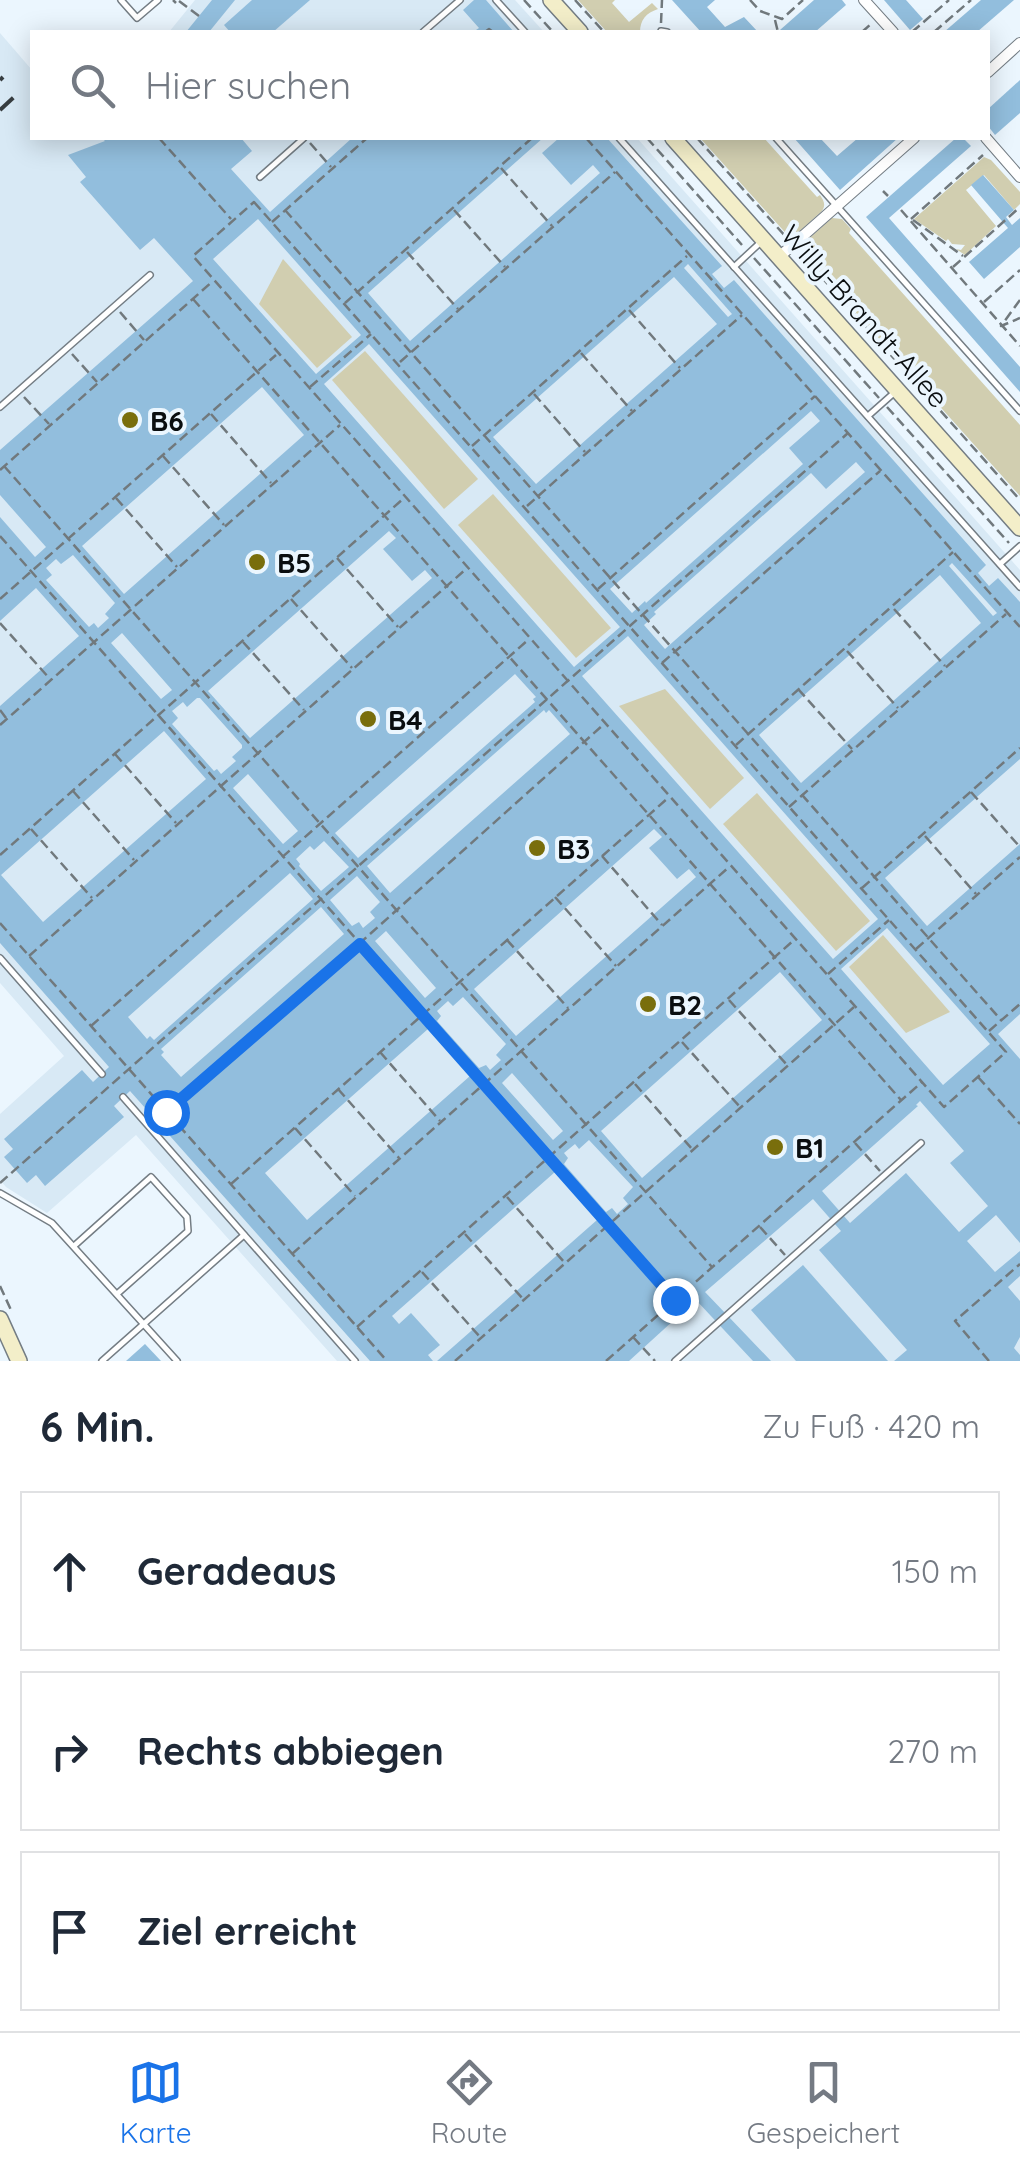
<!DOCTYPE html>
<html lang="de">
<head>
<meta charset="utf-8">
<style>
	:root { --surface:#fff; --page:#f2f2f3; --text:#1f2937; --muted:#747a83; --line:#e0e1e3; --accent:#1a73e8 }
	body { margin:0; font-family:Quicksand,sans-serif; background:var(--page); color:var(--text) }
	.stop { position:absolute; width:30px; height:30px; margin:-22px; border:8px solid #1a73e8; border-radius:50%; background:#fff }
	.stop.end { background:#1a73e8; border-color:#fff; box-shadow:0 2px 10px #0008 }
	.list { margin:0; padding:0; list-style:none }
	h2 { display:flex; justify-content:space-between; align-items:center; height:130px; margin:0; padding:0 40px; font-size:42px }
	h2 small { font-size:32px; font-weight:400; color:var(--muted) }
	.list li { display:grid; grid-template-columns:65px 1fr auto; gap:30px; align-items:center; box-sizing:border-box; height:160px; margin:0 20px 20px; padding:0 20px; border:2px solid var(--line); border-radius:0px }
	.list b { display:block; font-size:38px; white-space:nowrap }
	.list em { font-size:32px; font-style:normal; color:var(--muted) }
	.icon { flex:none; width:55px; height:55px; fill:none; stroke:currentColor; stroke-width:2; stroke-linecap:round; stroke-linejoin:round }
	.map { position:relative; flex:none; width:1020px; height:1361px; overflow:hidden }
	.search { position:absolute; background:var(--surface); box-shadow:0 5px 25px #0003; left:30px; right:30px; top:30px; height:110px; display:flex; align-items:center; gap:25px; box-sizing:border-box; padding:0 35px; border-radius:0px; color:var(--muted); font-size:38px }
	.sheet { height:670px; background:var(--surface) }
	nav { display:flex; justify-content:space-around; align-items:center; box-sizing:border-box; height:140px; border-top:2px solid var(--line); background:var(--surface); font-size:28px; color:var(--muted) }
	nav a { display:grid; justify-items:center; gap:5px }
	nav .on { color:var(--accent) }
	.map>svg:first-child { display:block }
	.built { fill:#d8e9f5 }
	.green { fill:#d1ceb0 }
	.building { fill:#92bedd; fill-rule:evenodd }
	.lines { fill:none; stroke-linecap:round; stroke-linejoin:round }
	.lane-casing { stroke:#747d84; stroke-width:8 }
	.street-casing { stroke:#747d84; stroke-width:12 }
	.secondary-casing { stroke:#747d84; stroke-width:18 }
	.path { stroke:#71797d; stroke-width:2.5; stroke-dasharray:10 5; stroke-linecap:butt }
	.lane { stroke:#fff; stroke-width:5 }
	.street { stroke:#fff; stroke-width:10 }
	.secondary { stroke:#f3eec9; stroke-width:15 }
	.rail { stroke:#373d40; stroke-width:4; stroke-dasharray:18 18; stroke-linecap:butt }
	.route { stroke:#1a73e8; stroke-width:12 }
	.poi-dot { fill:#796e0c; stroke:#ebf6fe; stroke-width:4 }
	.labels { text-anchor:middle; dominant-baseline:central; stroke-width:8; stroke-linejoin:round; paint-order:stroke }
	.street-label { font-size:28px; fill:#0a0e10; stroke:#ebf6fe }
	.poi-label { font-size:28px; font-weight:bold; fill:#0a0e10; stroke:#ebf6fe; text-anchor:start }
</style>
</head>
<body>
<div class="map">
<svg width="1020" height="1361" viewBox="0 0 1020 1361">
	<rect width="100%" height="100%" fill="#ebf6fe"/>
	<g class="built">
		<path d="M195 0H515L544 32H169Z"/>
		<path d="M0 33 32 70V138H637L1020 570V1361H337L136 1135 47 1213 6 1187 0 1180V1114L64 1056 0 983Z"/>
	</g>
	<g class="green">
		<path d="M578 0H615L612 3 629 22 652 3 658 9C646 13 640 20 640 32H607Z"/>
		<path d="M700 138H764L817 197 820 195C824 201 826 205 822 211L791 239Z"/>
		<path d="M984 157 991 160 1020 192V204L1014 210 984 175 966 190 996 226 965 255 956 249 961 250 965 245 952 244 948 239 946 241 914 219Z"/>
		<path d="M832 218 842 219 851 229 849 233 1020 425V496L798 248Z"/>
		<path d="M283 259 352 337 317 368 259 304Z"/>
		<path d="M365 351 478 479 444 509 332 380Z"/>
		<path d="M493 494 611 628 576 658 458 525Z"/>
		<path d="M665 689 744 778 710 809 619 706Z"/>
		<path d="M757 793 870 921 836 951 723 824Z"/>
		<path d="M883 935 950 1012 906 1033 849 967Z"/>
	</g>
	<g class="building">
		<path d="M212 0H235L209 32H186Z"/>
		<path d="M252 0H310L273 32H230L224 25Z"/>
		<path d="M474 0H486L514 32H473L479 28 463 10Z"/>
		<path d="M672 0H715L707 7 725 27 744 17 758 32H701Z"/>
		<path d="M814 0H842L846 5 815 32H783L780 30Z"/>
		<path d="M884 0H906L923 19 910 30Z"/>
		<path d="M981 0H1014L977 32H944Z"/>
		<path d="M1020 80V113L995 135 988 126V109Z"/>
		<path d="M102 138H241L252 151 231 169 270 212 352 138H543L368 293 410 341 600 173 593 165 571 185 542 153 559 138H607L722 266 712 274 724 288 734 280 986 565 978 573 983 579 989 586 998 578 1020 602V759L885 878 927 926 1020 844V1014L998 1034 1020 1059V1243L996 1215 967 1241 995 1272 1020 1251V1276L1008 1287 1020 1301V1337L1014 1348 1020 1355V1361H894L907 1350 819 1250 841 1231 813 1199 705 1292 771 1361H753L696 1300 629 1361H437L597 1220 555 1172 392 1316 399 1324 411 1313 440 1345 428 1355 433 1361H370L130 1091 114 1106 124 1117 45 1186 36 1175 27 1183 4 1157 13 1149 4 1139 82 1070 93 1082 109 1067 0 943V706L79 636 36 588 0 621V517L35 557 46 547 0 495V450L193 281 154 238 140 250 80 182 86 177 68 155 105 141ZM258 219 361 335 316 374 213 259ZM688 264 732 314 728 317 684 268ZM674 277 717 324 536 484 493 437ZM369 344 620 627 574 667 324 384ZM262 387 304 435 124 594 82 546ZM811 411 820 421 789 448 803 464 646 603 645 601 632 613 610 589ZM856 462 865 472 665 649 644 625 656 614 654 612 811 473 826 489ZM389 531 396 538 383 549 412 581 425 570 432 578 250 738 208 691ZM73 555 115 603 105 614 109 618 98 628 94 623 89 627 46 580 52 575 46 568 56 559 61 564ZM952 563 997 613 993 616 949 566ZM940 575 981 623 801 783 759 735ZM122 633 172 690 161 699 111 643ZM628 636 878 919 833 959 582 676ZM515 674 536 697 533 699 535 702 358 858 335 833ZM197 698H200L242 745V748L232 757 236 761 221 774 217 769 214 771 172 724 178 718 172 711 183 702 187 707ZM544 710 546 713 549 710 570 734 390 893 367 866ZM164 731 206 779 43 922 1 875ZM248 774 298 831 283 844 233 788ZM654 829 662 837 649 848 677 879 689 869 696 877 516 1036 474 989ZM324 841 349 867 321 891 299 866 300 864 296 859 310 846 314 850ZM290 873 313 899 154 1040 150 1036 147 1039 128 1017ZM357 876 380 902 370 912 375 918 363 928 359 922 352 926 330 900ZM321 907 344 934 181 1077 161 1055 164 1052 161 1049ZM887 928 990 1044 943 1085 841 969ZM386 931 436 988 425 998 375 941ZM780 972 822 1020 642 1178 601 1131ZM463 997 506 1044 496 1055 501 1060 490 1070 486 1065 479 1068 437 1021 441 1016 437 1011 448 1001 453 1006ZM428 1029 470 1076 307 1220 265 1173ZM512 1073 563 1131 553 1140 502 1083ZM920 1101 964 1151 950 1163 988 1206 959 1232 906 1173 850 1223 822 1191 918 1106 916 1105ZM589 1140 633 1187 623 1198 628 1204 617 1214 612 1208 606 1212 564 1164 568 1158 564 1153 575 1144 579 1149Z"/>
		<path d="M794 138H820L837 156 858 138H898L840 190Z"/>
		<path d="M956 138H963L971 146 889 218 1020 367V392L866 217Z"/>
		<path d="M983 175 1014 210 1006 217 1012 225 1020 218V247L984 279 969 262 1008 228 971 185Z"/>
		<path d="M803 1265 888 1361H796L751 1310Z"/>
		<path d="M145 1344 161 1361H126Z"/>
	</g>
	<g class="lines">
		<g class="lane-casing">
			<g id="lane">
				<path d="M121 0 137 18 158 0"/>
				<path d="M496 0 525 32"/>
				<path d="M661 31 667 32"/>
				<path d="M423 32 460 0"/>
				<path d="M619 138 1020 587"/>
				<path d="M776 138 1020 411"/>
				<path d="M260 177 304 138"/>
				<path d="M734 267 762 241"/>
				<path d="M0 407 150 275"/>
				<path d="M868 416 895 392"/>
				<path d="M1000 564 1020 546"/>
				<path d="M0 958 102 1074"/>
				<path d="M123 1097 355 1361"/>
				<path d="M0 1193 52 1223 177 1361"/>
				<path d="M74 1246 151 1177 187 1217 188 1231 117 1294"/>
				<path d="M102 1361 244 1235"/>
				<path d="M675 1361 921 1143"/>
			</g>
		</g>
		<g class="street-casing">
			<g id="street">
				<path d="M864 0 893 32"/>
				<path d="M988 72 1020 43"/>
				<path d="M986 138 1020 177"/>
				<path d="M779 257 914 138"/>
			</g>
		</g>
		<g class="secondary-casing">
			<g id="secondary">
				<path d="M551 0 580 32"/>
				<path d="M673 138 1020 528"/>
				<path d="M0 1319 19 1361"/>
			</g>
		</g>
		<g class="path">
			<path d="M173 0 176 3"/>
			<path d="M524 0 553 32"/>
			<path d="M575 0 604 32"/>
			<path d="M750 0 760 11 782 19 803 0"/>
			<path d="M179 1 199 16"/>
			<path d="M775 20 778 32"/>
			<path d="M661 23 662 0"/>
			<path d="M485 32 489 29 493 32"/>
			<path d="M862 32 872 23"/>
			<path d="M912 32 949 0"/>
			<path d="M934 32 971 0"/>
			<path d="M159 138 231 219"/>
			<path d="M586 138 1020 627"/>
			<path d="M647 138 742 245"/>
			<path d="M697 138 786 237"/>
			<path d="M310 143 331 167"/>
			<path d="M501 168 552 226"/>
			<path d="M883 191 888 196"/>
			<path d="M254 202 1006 1052 944 1107 193 256Z"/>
			<path d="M285 210 1001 1020"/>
			<path d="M454 210 505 267"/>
			<path d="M901 210 1020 346"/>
			<path d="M911 219 983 155"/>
			<path d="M913 220 963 256"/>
			<path d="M272 222 367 138"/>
			<path d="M407 252 458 309"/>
			<path d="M801 254 1020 500"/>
			<path d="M754 258 879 398"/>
			<path d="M953 267 1020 207"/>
			<path d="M193 299 901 1100"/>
			<path d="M1020 300 1001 326 1020 318"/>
			<path d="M984 302 1020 270"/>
			<path d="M345 303 532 138"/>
			<path d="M629 310 680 368"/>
			<path d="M120 312 144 340"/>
			<path d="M581 353 632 411"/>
			<path d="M72 354 97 382"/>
			<path d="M400 362 615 172"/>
			<path d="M310 387 371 334"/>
			<path d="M534 394 585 452"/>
			<path d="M24 397 49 424"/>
			<path d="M887 407 1009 543"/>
			<path d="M211 414 271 483"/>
			<path d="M472 446 687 256"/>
			<path d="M163 456 224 525"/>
			<path d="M4 466 712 1267"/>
			<path d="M0 470 213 281"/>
			<path d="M116 498 177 567"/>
			<path d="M527 506 742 315"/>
			<path d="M0 536 675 1300"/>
			<path d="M337 558 398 627"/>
			<path d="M598 589 815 396"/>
			<path d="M0 599 276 355"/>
			<path d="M291 599 352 668"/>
			<path d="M894 609 945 666"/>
			<path d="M0 623 50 679"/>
			<path d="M243 642 304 710"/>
			<path d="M847 651 898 708"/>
			<path d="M662 663 880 471"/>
			<path d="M798 689 852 749"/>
			<path d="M0 710 6 718"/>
			<path d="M0 725 340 425"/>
			<path d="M736 745 953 552"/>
			<path d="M115 754 176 823"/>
			<path d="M73 791 134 860"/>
			<path d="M971 792 1020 847"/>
			<path d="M789 807 1006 614"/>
			<path d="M31 829 92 898"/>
			<path d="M925 836 976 894"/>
			<path d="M0 855 403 499"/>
			<path d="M602 856 662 925"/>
			<path d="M862 888 1020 748"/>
			<path d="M555 897 616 966"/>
			<path d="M0 923 387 1361"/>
			<path d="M507 940 568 1008"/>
			<path d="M916 949 1020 857"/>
			<path d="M29 956 466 569"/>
			<path d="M828 974 889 920"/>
			<path d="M729 1000 787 1065"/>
			<path d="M91 1026 528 640"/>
			<path d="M989 1031 1020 1004"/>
			<path d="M682 1042 740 1107"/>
			<path d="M380 1052 440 1121"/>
			<path d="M978 1077 1020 1124"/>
			<path d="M635 1084 692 1149"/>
			<path d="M338 1089 399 1158"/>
			<path d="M167 1112 360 943 603 725"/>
			<path d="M295 1128 355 1196"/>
			<path d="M855 1143 880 1171"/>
			<path d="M0 1183 848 433"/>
			<path d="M231 1184 668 798"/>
			<path d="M507 1197 564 1262"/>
			<path d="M760 1227 785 1255"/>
			<path d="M465 1234 523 1299"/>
			<path d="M292 1254 729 867"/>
			<path d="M422 1272 480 1337"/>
			<path d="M0 1286 11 1310"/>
			<path d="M357 1327 794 940"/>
			<path d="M633 1337 655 1361"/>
			<path d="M455 1361 854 1007"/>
			<path d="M606 1361 922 1082"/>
			<path d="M989 1361 955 1321 1020 1264"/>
		</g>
		<use href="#lane" class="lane"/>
		<use href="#street" class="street"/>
		<use href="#secondary" class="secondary"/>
		<g class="rail">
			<path d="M0 80 3 77"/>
			<path d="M0 110 25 87"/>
		</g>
	</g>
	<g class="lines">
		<path class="route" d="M166 1112 360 944 675 1300"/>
	</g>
	<g class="poi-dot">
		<circle cx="130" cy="420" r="10"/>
		<circle cx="257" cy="562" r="10"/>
		<circle cx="368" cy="719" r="10"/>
		<circle cx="537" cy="848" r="10"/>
		<circle cx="648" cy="1004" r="10"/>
		<circle cx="775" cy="1147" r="10"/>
	</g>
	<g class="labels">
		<g class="street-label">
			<text transform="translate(865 316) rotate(48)">Willy-Brandt-Allee</text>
		</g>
		<g class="poi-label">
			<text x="150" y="420">B6</text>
			<text x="277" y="562">B5</text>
			<text x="388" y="719">B4</text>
			<text x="557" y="848">B3</text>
			<text x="668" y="1004">B2</text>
			<text x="795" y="1147">B1</text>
		</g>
	</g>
</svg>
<div class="stop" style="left:166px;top:1112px"></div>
<div class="stop end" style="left:675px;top:1300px"></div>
<div class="search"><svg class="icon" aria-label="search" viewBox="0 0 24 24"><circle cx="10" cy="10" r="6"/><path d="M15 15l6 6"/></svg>Hier suchen</div>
</div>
<section class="sheet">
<h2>6 Min.<small>Zu Fuß · 420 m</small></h2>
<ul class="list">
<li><svg class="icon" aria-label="ahead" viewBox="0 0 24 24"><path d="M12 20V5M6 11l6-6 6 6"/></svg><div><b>Geradeaus</b></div><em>150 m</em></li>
<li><svg class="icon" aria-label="right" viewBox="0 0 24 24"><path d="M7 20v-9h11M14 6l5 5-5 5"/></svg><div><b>Rechts abbiegen</b></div><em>270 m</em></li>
<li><svg class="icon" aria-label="arrive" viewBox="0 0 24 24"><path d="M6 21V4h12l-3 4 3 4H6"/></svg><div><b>Ziel erreicht</b></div></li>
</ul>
</section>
<nav>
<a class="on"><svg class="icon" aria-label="map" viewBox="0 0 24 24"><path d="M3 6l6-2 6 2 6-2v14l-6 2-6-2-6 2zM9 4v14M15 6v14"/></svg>Karte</a>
<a><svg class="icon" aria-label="directions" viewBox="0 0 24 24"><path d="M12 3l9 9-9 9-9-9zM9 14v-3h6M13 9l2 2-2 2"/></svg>Route</a>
<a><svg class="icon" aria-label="saved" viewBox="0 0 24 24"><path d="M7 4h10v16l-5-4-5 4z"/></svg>Gespeichert</a>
</nav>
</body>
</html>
